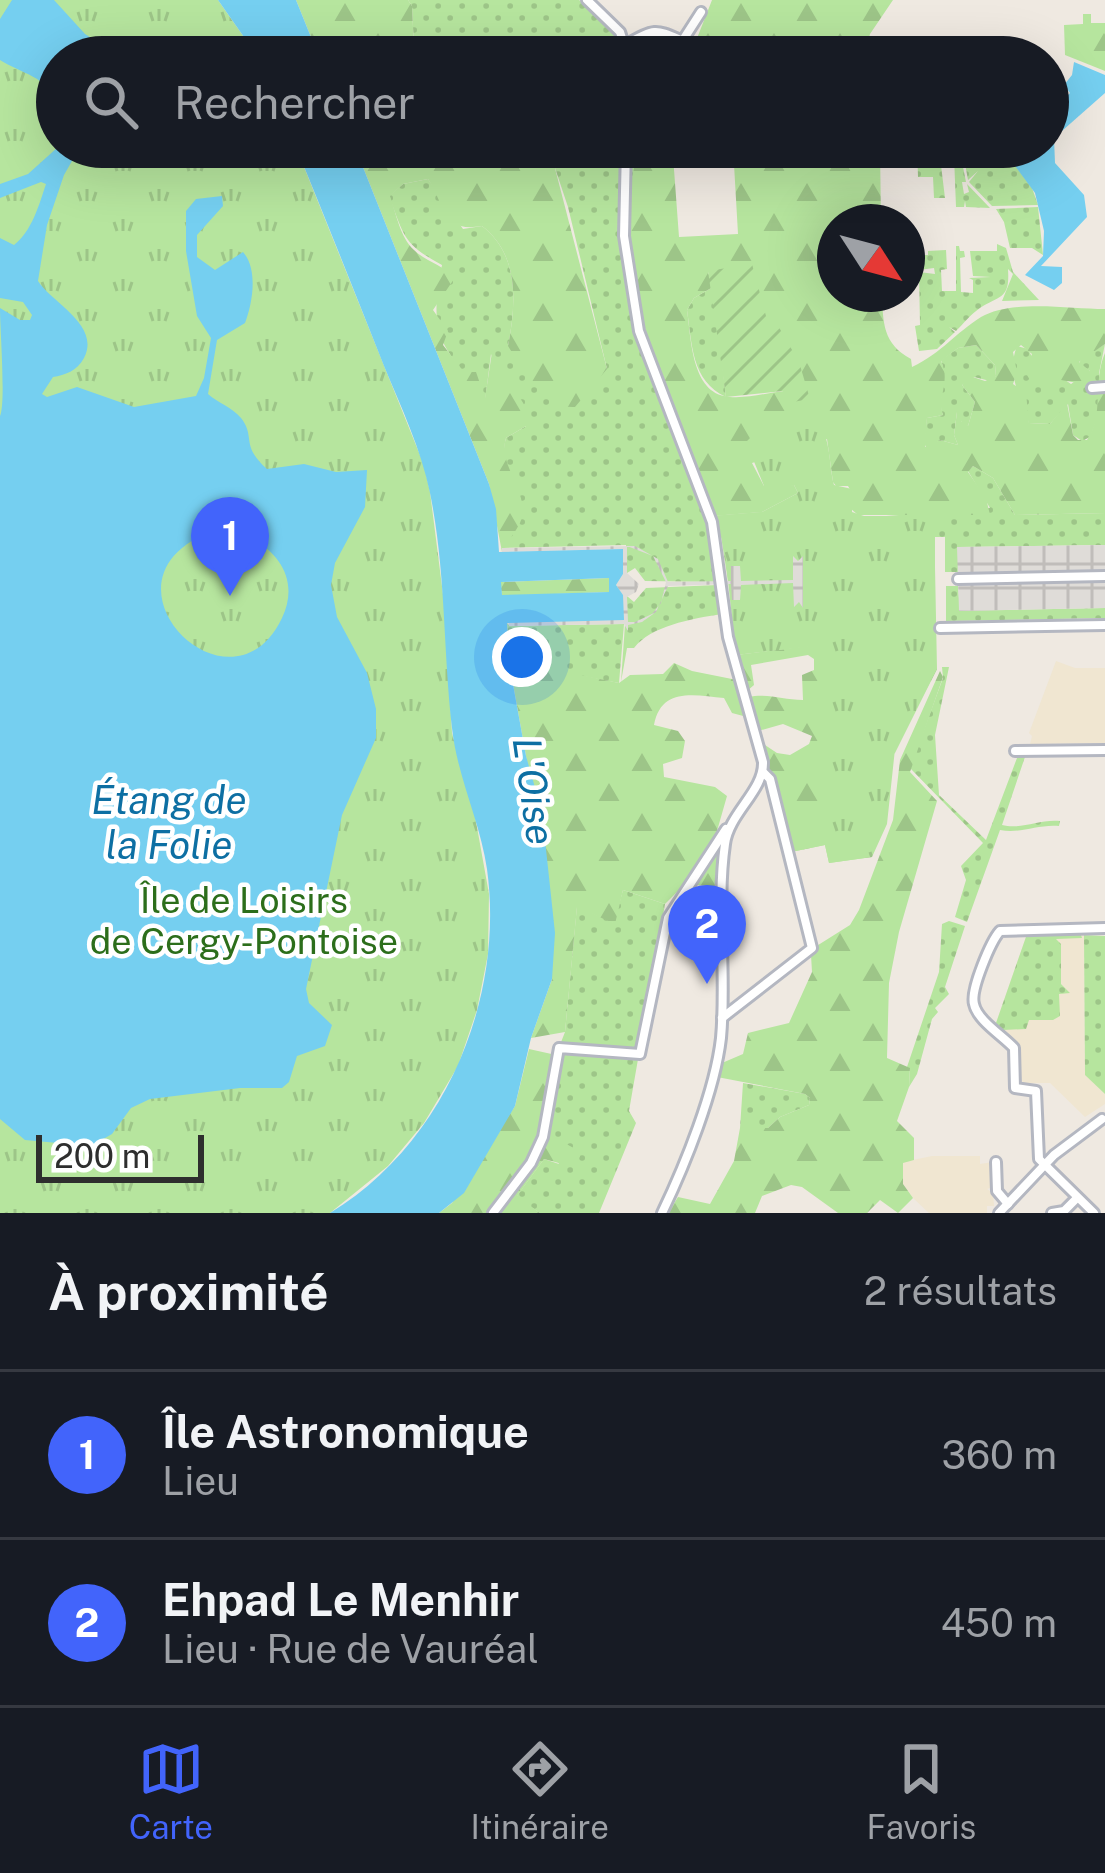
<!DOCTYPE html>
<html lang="fr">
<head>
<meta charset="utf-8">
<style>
	:root { --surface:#171b24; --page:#242831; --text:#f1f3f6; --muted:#9ea1a6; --line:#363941; --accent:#4264fb }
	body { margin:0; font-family:"Public Sans",sans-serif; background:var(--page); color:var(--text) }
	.compass { position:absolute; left:817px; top:204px; width:108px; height:108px; border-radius:50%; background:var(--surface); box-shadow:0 12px 48px #0002; rotate:126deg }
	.scale { position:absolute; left:36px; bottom:30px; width:168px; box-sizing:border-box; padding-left:12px; border:6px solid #2e2e2e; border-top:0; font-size:33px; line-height:42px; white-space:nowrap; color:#2e2e2e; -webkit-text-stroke:9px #fff; paint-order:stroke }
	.you { position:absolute; left:522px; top:657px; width:42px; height:42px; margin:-30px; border:9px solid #fff; border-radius:50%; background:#1a73e8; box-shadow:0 0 0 18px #1a73e833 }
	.badge { display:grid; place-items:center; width:78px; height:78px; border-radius:50%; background:var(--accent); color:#fff; font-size:39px; font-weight:700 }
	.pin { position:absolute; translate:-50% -99px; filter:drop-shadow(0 3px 6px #0008) }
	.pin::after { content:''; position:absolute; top:63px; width:42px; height:36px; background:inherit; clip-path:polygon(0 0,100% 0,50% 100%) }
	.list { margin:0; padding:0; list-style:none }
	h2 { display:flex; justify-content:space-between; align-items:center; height:156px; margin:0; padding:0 48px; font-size:51px }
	h2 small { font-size:39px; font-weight:400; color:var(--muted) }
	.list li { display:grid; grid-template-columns:78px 1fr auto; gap:36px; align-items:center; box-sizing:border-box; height:168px; padding:0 48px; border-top:3px solid var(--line) }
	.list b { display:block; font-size:45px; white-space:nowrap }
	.list p { margin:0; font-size:39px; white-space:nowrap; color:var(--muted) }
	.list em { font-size:39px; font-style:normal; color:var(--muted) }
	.icon { flex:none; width:66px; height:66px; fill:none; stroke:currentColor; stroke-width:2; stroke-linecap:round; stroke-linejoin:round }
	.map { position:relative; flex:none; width:1105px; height:1213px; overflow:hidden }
	.search { position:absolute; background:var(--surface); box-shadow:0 12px 48px #0002; left:36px; right:36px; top:36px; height:132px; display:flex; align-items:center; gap:30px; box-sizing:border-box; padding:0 42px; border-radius:66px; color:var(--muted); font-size:45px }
	.sheet { height:492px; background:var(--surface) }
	nav { display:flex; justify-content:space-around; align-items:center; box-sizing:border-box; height:168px; border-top:3px solid var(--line); background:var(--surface); font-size:33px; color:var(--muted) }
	nav a { display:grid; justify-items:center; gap:6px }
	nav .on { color:var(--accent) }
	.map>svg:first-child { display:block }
	.education { fill:#f0e6d1 }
	.grass { fill:url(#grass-dots) }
	.forest { fill:url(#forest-firs); fill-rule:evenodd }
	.park { fill:url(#park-tufts) }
	.garden { fill:url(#garden-furrows) }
	.plaza { fill:url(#plaza-grid); fill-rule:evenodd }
	.water { fill:#75cff0; fill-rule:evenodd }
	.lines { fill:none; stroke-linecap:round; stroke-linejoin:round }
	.minor-casing { stroke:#b4b7c1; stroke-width:14 }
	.minor { stroke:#fff; stroke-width:8 }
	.labels { text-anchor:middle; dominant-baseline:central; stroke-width:9; stroke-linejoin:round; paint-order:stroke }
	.park-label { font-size:36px; fill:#2c6e1b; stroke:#fff }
	.water-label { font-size:39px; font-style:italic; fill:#0d6fa3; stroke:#fff }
</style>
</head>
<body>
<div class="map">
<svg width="1105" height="1213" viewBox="0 0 1105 1213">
	<defs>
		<pattern id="grass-dots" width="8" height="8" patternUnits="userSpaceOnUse" patternTransform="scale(3)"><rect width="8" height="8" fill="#b6e59e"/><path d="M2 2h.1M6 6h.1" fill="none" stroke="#9dc588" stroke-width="1.8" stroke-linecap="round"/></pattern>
		<pattern id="forest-firs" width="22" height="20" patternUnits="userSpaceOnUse" patternTransform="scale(3)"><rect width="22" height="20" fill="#b6e59e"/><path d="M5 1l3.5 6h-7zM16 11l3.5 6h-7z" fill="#9dc588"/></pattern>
		<pattern id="park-tufts" width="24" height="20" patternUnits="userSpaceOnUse" patternTransform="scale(3)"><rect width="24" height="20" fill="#b6e59e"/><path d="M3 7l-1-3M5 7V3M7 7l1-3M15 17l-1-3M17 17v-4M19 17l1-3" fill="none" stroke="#9dc588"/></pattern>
		<pattern id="garden-furrows" width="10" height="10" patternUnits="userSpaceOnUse" patternTransform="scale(3)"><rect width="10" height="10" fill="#b6e59e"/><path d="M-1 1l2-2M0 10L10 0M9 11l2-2" fill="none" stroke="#9dc588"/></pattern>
		<pattern id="plaza-grid" width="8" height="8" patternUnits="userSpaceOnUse" patternTransform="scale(3)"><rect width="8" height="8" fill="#dfdcd8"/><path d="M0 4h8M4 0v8" fill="none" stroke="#c0bdba"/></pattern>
	</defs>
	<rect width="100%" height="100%" fill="#efe9e1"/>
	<g class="education">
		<path d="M1056 661 1075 668H1105V743L1030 744 1032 736 1029 733Z"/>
		<path d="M1027 934 1084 935 1085 1074 1105 1094V1104L1085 1117 1050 1083H1024L1019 1079V1046L996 1023Z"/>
		<path d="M932 1156H980V1164L993 1162V1187L987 1189 993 1193 994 1206H987V1213H929L913 1198 903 1184V1162Z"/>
	</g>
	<g class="grass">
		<path d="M408 0H579L628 38 669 46 670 57H422L414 48 412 6Z"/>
		<path d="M548 147H672L673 156 638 153C635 181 628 210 629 238 631 338 688 422 712 516L762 512 728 581 721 536 709 538 718 582 645 581 635 568 627 573 626 545 502 548C546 489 493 484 506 438L526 426 491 354 485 401C443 344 427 340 442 265 403 244 404 236 389 196L403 184 428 179 463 229 482 226C520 255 516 305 508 346L607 369 568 207Z"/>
		<path d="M917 147H959L966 182H962L964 194 969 192 967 184 990 208 966 207 965 201 964 207H956L954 156 940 157 945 198H934L933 177H918Z"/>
		<path d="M962 147H996L995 153 1001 147 1032 188 1038 205 992 206 969 182 978 171 968 180Z"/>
		<path d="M1038 207 1043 255 1032 248H1010L1004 222 996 209Z"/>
		<path d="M997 244 1006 248 1013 272 1039 300 1002 301 1013 274 1008 269C1010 299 1001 295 980 308 971 314 964 323 956 331L949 327 955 332 937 349 919 351 915 326 920 325 919 272 935 274 934 268 919 270V255H928V251L946 250 947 269 941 270 942 291H956V246H959L960 251H964L965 257 960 258 961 292 973 293V280L969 278 991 277 973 276 970 251H997Z"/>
		<path d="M713 287 726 397C691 381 692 343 687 310L694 298Z"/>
		<path d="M1105 344 1099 373 1101 409 1090 437 1082 441 1073 435 1068 404 1050 424 1029 423C1020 397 1006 373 1017 346L1028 349 1032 357 1071 384 1090 371 1079 364 1081 359Z"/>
		<path d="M976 345 995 365 996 376 990 381 974 377 962 385 975 402 968 426 963 425 957 412 954 435 958 445 940 440 927 449 924 443 927 418 943 415C936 397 949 384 941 360L958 348Z"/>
		<path d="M973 466 993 478 1015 515 1105 513V545L958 547V572H945V537H935V578L886 516 990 508 968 471Z"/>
		<path d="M718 585 716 594 722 614C690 619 651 626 634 648H627L621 682 627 596 634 602 646 588Z"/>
		<path d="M946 586H958L960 611 1105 608V618L946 621Z"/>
		<path d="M507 623 510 626 624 624 619 683 509 662Z"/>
		<path d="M942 667H949L935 735 939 795 986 840 1017 758 1026 754 1002 825C1021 830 1039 819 1060 821L1059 826C1038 824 1021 834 1000 830L967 922 955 917 966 880 961 866 983 843 910 768 943 678Z"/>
		<path d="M623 890 665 904 629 1111 636 1123 599 1213H540L516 1197 544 1159 559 1164 542 1131 556 1055 565 1032 577 906 614 923Z"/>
		<path d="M949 921 965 926 945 987 949 994 935 1008 938 1012 932 1019 917 1074 909 1087 910 1069 907 1067 939 972 942 924Z"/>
		<path d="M1027 934 1081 935 1082 938 1056 939 1061 944V984L1070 993 1059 994 1060 1016 1053 1020H1029L1026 1029 1003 1030 996 1023Z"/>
		<path d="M1084 935 1105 936V1094L1085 1075Z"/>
		<path d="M743 1083 805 1094 810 1098 809 1105 780 1117 768 1128H740Z"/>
	</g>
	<g class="forest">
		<path d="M296 0H408L412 6 414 48 422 57H319Z"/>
		<path d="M712 0H893L870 34 864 57H716L692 51Z"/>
		<path d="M1083 14H1091V23H1105V71L1065 55 1064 25 1083 24Z"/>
		<path d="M355 147H422L437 153 448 147 550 149 607 369 575 407C544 409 523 369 508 346 516 305 520 255 482 226 442 233 446 207 428 179L403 184 390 196C396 213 400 237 414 250 426 262 443 264 454 279L433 310 448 331 443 345 464 372H476L485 398 492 352 528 411 526 426 506 438C498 466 527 488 522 517 520 527 507 542 502 552L489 484Z"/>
		<path d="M733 147H880L881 222H835V294H882C883 323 883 344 911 359L912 367C943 352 954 334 981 317 1013 299 1069 309 1105 309V344L1079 362 1090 371 1088 385 1061 380 1034 384C1022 372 1026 368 1032 354L1021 345 1013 352 1017 372 1013 384 1026 393 1029 423 1050 424 1067 403 1073 435 1078 440H1087C1105 413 1092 383 1105 353V513L1015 515 993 478 973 466 968 472 986 498 990 515H858L850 508 852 493 848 486H836L833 482 827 439 752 463 764 486 794 485 798 493 762 512 713 516C677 400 601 279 638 153L673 156 679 237 738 234ZM708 272 766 317 784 391C766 393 741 400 724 396 691 389 691 336 687 310L694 298 713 287ZM976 345 995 365 996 376 985 381 970 376 962 385 975 402 968 426 961 421V411L957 412 954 435 958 445 940 440 925 447 927 418 943 415C937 396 951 381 941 361L958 348Z"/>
		<path d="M609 578V592L502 596 500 582Z"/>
		<path d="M824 644 937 669 895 753 845 787 813 839 872 857 829 863 825 845 791 852 762 743 777 753 790 755 809 744 812 736 783 724 758 731 748 697C769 693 783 700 803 700L802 675 814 670V659L808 655 751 665 754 685 747 691 736 655Z"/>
		<path d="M515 661 619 683 630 675 663 674 674 663 692 671 737 680 747 717 732 713 724 698C694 695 661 687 654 725L678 731 685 741 682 758 663 764 664 777 715 787 727 796 717 831 719 887 685 884 665 904 623 890 615 924 577 907 565 1032 531 1038 552 979 526 756 509 662Z"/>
		<path d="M940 671 943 677 910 772 937 801 899 932 889 983 887 1058 910 1068 909 1087 897 1121 914 1138V1160L903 1163V1184L913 1198 898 1213 880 1200 867 1213H838L802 1187 791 1185 762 1196 755 1213H668L678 1197 710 1204 734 1161 740 1128H768L780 1117 809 1105 810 1098 805 1094 717 1077 722 1063 743 1054 748 1033 789 1023 812 972 811 955 815 947 850 925 859 910 893 820 900 760Z"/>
		<path d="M529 1049 556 1055 543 1131 579 1151 580 1157 566 1165 544 1159 517 1196 540 1213H439L452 1203 515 1106Z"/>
	</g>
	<g class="park">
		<path d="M0 0H218L258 57H57V147H296L424 465 430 492 445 610 452 733 475 816 489 894 488 954 477 1010 458 1066 424 1123 388 1166 330 1213H0Z"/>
		<path d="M811 416C832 431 828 461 834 485L852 489V512L864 516H934L937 669 895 749 887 824 872 857 829 863 825 845 791 852 785 824 826 812 824 645 736 655 724 544 713 516 762 512 798 493 794 485 775 491 764 486 746 442 753 435Z"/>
	</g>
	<path class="garden" d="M752 264 766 316 773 317 799 362 810 399 787 403 783 391 726 397 708 271Z"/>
	<g class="plaza">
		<path d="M1105 545V608L959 611 957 547Z"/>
		<path d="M635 546 658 559 668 582 731 581V566H740L741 581 793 580V556L798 561 803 556V608L799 602 794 607 793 583 741 585 740 600H732L731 584 668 586 656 612 642 622 628 625V631L624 624 509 626V623L623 596 616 585 623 574 622 549 502 552V548ZM627 546 653 556 666 582 661 603 652 614 635 622H628L627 597 636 592 639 584 627 573Z"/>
	</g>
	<g class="water">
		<path d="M12 0H54L85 34 122 57H57V103C47 76 22 74 0 60V19Z"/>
		<path d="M218 0H296L319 57H258Z"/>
		<path d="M1074 62 1105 75V93L1054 138 1055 163 1084 195 1087 217 1041 266 1062 267V283L1054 290 1025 275 1043 256 1044 231 1035 193 1001 147H1048V115L1070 93 1064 85 1072 75Z"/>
		<path d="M58 147H73L76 154 64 175 47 225 38 281C52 303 101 325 84 358 77 371 65 375 53 377L42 394 47 397 77 387 134 407 196 396 204 378 211 338 197 316 186 251V211L196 199 222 196 223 206 197 235V257L215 270 243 252C258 269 253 302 245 323L217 340 208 394C218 403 232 407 241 418 256 437 240 445 267 469L304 464 336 472 367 470 365 507 335 563 331 585 337 617 367 673 376 709V738L342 815 306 989 309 1003 332 1025 325 1046 297 1056 289 1082 282 1088H240L150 1099 131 1108 112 1134 91 1146 25 1140 0 1119V416C6 403 0 329 0 308L20 320H30L32 315 23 302 0 298V238L14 245C32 231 39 205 46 184L41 182 0 198V184L28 174ZM219 529C263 534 305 570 282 618 230 728 79 574 219 529Z"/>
		<path d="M296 147H355L489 484 496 509 499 552 623 549V574L616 585 623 595 624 620 507 623 509 662 526 756 542 812 555 933 552 979 531 1038 515 1106 464 1193 439 1213H330C444 1144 505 1000 487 869 480 821 457 776 452 728 443 650 446 571 430 493 421 449 401 407 384 366 355 293 326 220 296 147ZM609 578V592L502 595 501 582Z"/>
	</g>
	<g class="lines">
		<g class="minor-casing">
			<g id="minor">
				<path d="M587 0 620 32 628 57"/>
				<path d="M683 40 701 12"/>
				<path d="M627 44C658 26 656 30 690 44"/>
				<path d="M626 147 624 236 639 331 712 522 728 637 763 762C764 791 729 813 725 844 716 908 727 974 721 1038 715 1091 685 1165 662 1213"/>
				<path d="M1092 388 1105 387"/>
				<path d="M958 579 1105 576"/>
				<path d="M940 628 1105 625"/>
				<path d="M1015 751 1105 750"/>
				<path d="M722 1018 812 948 770 779 763 772"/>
				<path d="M996 1162 997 1191 1008 1204"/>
				<path d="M493 1213 531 1163 543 1137 559 1048 640 1054 668 918 726 829"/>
				<path d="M999 1213 1054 1155 1102 1119"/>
				<path d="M1052 1213 1064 1211 1077 1198"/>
				<path d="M1094 1213 1039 1159 1036 1091 1015 1088 1014 1048C1003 1036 977 1020 974 1004 970 990 991 941 1000 931L1105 928"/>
			</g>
		</g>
		<use href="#minor" class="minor"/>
	</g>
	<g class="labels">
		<g class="park-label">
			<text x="244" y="900">Île de Loisirs<tspan x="244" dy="41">de Cergy-Pontoise</tspan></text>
		</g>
		<g class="water-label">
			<text transform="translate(534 791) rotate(82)">L'Oise</text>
			<text x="169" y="800">Étang de<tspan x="169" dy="45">la Folie</tspan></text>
		</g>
	</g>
</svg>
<svg class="compass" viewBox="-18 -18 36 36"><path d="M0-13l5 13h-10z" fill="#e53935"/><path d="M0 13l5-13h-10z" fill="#9ea1a6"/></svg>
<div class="scale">200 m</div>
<div class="you"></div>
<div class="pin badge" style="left:230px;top:596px">1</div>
<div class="pin badge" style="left:707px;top:984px">2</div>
<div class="search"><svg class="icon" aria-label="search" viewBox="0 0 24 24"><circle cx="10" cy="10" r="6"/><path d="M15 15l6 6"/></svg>Rechercher</div>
</div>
<section class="sheet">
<h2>À proximité<small>2 résultats</small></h2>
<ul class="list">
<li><span class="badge">1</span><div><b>Île Astronomique</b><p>Lieu</p></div><em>360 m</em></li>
<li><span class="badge">2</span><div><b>Ehpad Le Menhir</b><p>Lieu · Rue de Vauréal</p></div><em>450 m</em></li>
</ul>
</section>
<nav>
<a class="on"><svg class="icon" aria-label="map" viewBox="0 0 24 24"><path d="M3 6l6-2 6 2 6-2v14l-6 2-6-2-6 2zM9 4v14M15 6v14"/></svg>Carte</a>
<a><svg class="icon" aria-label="directions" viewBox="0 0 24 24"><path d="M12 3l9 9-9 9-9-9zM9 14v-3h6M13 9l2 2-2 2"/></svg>Itinéraire</a>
<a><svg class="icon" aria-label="saved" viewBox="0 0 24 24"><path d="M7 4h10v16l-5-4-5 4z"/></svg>Favoris</a>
</nav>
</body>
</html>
